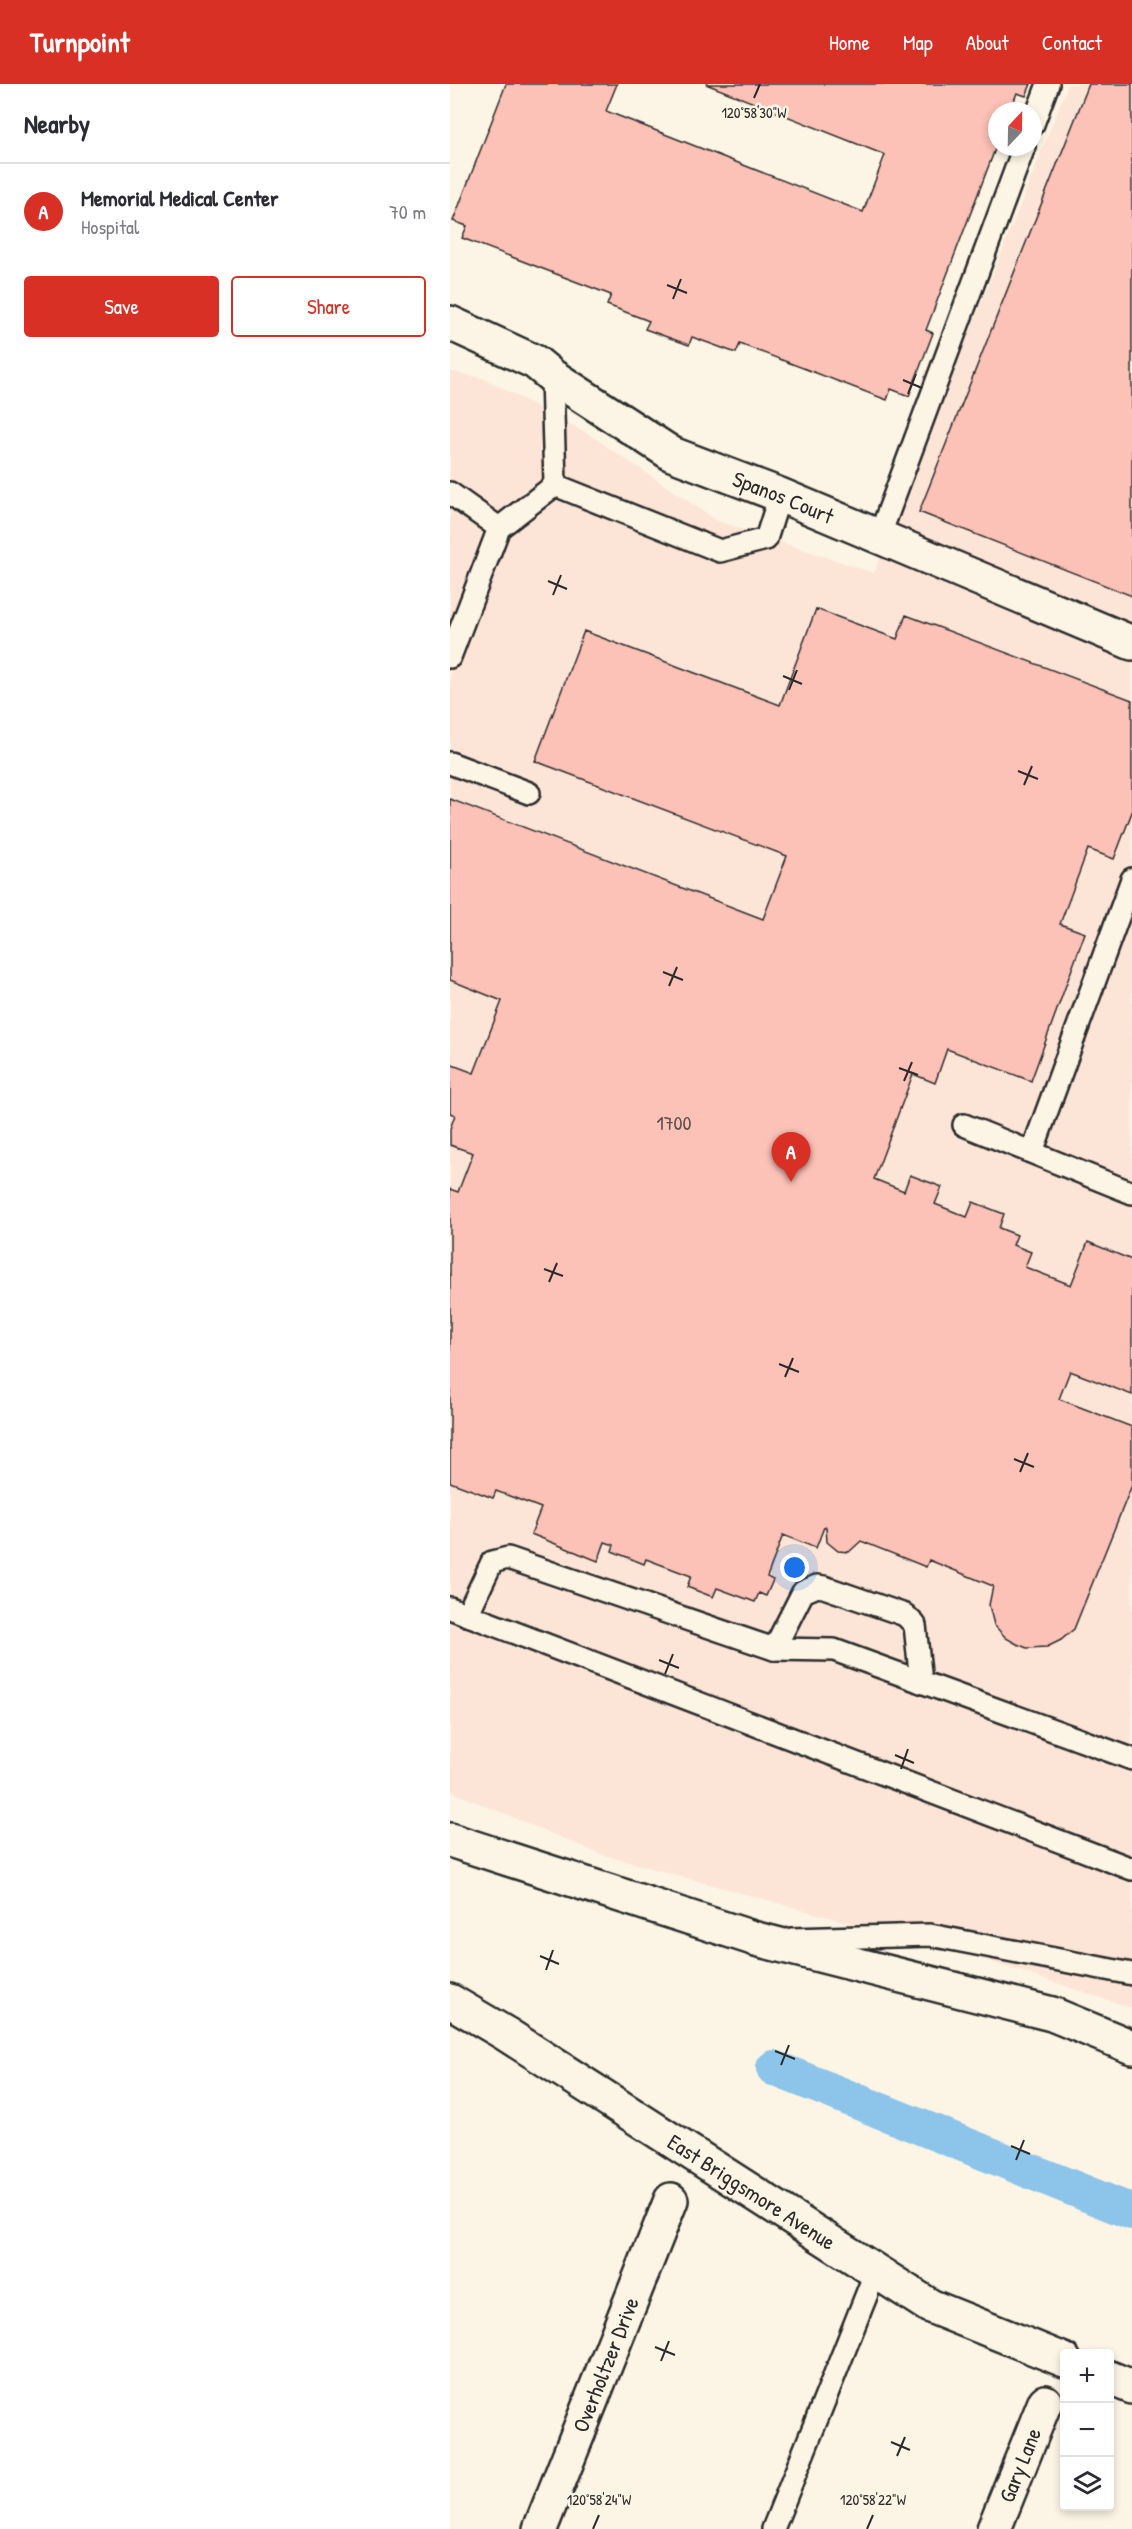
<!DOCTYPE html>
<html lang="en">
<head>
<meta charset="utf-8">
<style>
	:root { --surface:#fff; --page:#f7f7f7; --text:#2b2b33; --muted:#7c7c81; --line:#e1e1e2; --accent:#d93025 }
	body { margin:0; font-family:"Patrick Hand",sans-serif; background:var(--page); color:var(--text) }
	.controls { position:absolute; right:18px; bottom:18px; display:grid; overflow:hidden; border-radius:6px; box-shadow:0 3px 9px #0003 }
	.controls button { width:54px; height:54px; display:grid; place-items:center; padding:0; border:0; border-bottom:2px solid var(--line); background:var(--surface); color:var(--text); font:30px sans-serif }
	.compass { position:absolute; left:538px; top:18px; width:54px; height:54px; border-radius:50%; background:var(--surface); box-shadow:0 3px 9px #0003; rotate:22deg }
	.you { position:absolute; left:345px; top:1484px; width:21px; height:21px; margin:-15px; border:4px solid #fff; border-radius:50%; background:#1a73e8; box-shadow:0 0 0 9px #1a73e833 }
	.badge { display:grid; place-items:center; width:39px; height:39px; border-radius:50%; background:var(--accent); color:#fff; font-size:20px; font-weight:700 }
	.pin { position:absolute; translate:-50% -50px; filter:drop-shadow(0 2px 3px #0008) }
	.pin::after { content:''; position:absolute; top:32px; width:21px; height:18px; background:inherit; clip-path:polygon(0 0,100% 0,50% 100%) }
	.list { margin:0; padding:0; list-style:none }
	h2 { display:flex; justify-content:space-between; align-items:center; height:78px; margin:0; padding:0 24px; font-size:26px }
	h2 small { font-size:20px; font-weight:400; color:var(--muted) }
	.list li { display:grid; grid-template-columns:39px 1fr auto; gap:18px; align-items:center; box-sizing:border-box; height:96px; padding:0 24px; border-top:2px solid var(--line) }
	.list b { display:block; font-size:22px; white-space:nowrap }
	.list p { margin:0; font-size:20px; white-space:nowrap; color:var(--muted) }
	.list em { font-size:20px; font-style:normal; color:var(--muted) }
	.actions { display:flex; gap:12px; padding:18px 24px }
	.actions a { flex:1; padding:14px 0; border:2px solid var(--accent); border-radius:6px; text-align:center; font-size:21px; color:var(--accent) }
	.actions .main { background:var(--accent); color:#fff }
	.icon { flex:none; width:33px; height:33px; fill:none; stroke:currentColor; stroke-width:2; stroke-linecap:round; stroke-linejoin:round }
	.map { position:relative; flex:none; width:682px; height:2445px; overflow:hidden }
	header { display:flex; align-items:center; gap:36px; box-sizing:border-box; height:84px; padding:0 30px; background:var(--accent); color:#fff }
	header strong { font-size:28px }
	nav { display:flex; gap:33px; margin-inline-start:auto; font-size:21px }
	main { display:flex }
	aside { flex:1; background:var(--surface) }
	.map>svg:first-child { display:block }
	.built { fill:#fce5d7 }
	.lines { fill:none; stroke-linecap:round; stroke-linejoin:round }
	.canal { stroke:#8cc4ea; stroke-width:36 }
	.building { fill:#fcc1b7; stroke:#2b2b2b; stroke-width:1.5 }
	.lane-casing { stroke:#2b2b2b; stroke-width:26 }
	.street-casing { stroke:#2b2b2b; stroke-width:38 }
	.secondary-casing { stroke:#2b2b2b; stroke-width:38 }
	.lane { stroke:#fcf5e5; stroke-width:21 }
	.street { stroke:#fcf5e5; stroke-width:33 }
	.secondary { stroke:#fcf5e5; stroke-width:33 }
	.ticks { fill:none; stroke:#2b2b2b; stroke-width:2 }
	.labels { text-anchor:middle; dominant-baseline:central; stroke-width:5; stroke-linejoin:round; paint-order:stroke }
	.number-label { font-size:20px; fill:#5f504e }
	.street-label { font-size:22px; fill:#2b2b2b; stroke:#fcf5e5 }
	.ticks-label { font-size:15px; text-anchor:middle; fill:#2b2b2b; stroke:#fcf5e5; stroke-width:5; stroke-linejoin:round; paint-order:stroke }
</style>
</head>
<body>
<header>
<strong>Turnpoint</strong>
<nav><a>Home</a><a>Map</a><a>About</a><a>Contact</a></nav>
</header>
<main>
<aside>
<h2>Nearby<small></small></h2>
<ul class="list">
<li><span class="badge">A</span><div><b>Memorial Medical Center</b><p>Hospital</p></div><em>70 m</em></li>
</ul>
<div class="actions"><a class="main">Save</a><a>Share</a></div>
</aside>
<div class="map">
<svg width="682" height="2445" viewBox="0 0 682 2445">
	<rect width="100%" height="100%" fill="#fcf5e5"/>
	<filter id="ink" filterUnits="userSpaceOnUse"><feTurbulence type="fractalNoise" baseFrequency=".0167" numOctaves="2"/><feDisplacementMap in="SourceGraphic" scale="12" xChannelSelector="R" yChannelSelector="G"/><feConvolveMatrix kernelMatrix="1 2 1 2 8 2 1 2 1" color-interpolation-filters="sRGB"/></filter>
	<g filter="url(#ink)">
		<path class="built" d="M618 0H682V1924L538 1877 150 1770 0 1707V287L35 295 140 351 268 437 424 489Z"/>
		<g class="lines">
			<path class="canal" d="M324 1984 682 2128"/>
		</g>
		<g class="building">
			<path d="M56 0H167L156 27 413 128 435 71 256 0H581L576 12 567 9 560 27H547V60L476 246 483 249 459 312 441 305 437 316 290 260 286 269 242 253 239 261 195 245 199 237 157 221 161 211 12 154 17 142 3 137Z"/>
			<path d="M639 0H682V512L469 428Z"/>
			<path d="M366 525 447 555 456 531 682 616V728L664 775 638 765 610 840 635 849 581 997 497 965 485 999 463 990 424 1095 454 1107 460 1091 492 1103 485 1120 517 1133 523 1118 554 1130 549 1144 567 1151 563 1161 581 1168 575 1183 621 1201 638 1158 682 1176V1311L620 1287 609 1315 682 1343V1401L624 1545 611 1556 597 1563 577 1564 567 1560 556 1554 544 1541 539 1521 543 1502 479 1476 476 1483 411 1457 399 1468 388 1467 377 1458 376 1443H374L366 1464 333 1451 317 1493 323 1496 316 1512 309 1509 305 1518 267 1504 263 1513 237 1503 241 1492 196 1475 194 1480 162 1467 164 1461 155 1458 148 1477 81 1450 91 1424 46 1407 43 1414 0 1398V1105L8 1108 23 1069 0 1061V1045L5 1031 0 1029V980L24 989 52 917 0 896V715L313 835 337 772 85 677 134 547 330 621Z"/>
		</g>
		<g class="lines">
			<g class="lane-casing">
				<g id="lane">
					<path d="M583 40 598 0"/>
					<path d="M102 292 105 401"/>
					<path d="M105 401 270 467 316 455 330 411"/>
					<path d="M0 409 49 444"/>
					<path d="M429 453 574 63"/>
					<path d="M0 573 49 444 105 401"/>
					<path d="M0 679 79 709"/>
					<path d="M514 1041 682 1109"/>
					<path d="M582 1068 682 795"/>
					<path d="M0 1524 682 1785"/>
					<path d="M17 1531 42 1478 58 1474 324 1565 384 1566 682 1675"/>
					<path d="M324 1565 353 1508 367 1502 374 1503 455 1531 465 1541 471 1598"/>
					<path d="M341 1855 480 1851 682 1890"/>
					<path d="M323 2445 426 2187"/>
				</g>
			</g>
			<g class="street-casing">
				<g id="street">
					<path id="s1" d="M0 239 85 278 102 292 222 370 330 411 682 559"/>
					<path id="s2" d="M90 2445 221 2116"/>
					<path id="s3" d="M544 2445 595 2318"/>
				</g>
			</g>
			<g class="secondary-casing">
				<g id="secondary">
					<path d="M0 1756 306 1855 602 1930 682 1963"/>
					<path id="s4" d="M0 1917 56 1950 480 2222 614 2276"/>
					<path d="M660 2294 682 2303"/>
				</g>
			</g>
			<use href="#lane" class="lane"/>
			<use href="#street" class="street"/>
			<use href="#secondary" class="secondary"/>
		</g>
	</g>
	<path class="ticks" d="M304 14 310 0M217 201 237 209M223 215 231 195M453 296 472 304M458 310 466 290M98 497 117 505M103 511 111 491M333 592 352 600M339 606 347 586M568 687 588 695M574 701 582 682M213 888 233 896M219 902 227 883M449 984 468 991M454 997 462 978M94 1185 113 1192M99 1198 107 1179M329 1280 349 1288M335 1293 343 1274M564 1375 584 1383M570 1388 578 1369M209 1576 229 1584M215 1590 223 1570M445 1671 464 1679M451 1685 458 1665M90 1872 109 1880M96 1886 103 1866M325 1967 345 1975M331 1981 339 1961M561 2062 580 2070M566 2076 574 2056M205 2263 225 2271M211 2277 219 2257M441 2358 460 2366M447 2372 455 2353M143 2445 149 2431M417 2445 423 2431"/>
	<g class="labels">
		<g class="number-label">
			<text x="224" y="1038">1700</text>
		</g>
		<g class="street-label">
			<text stroke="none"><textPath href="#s1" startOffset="378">Spanos Court</textPath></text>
			<text stroke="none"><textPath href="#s4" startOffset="357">East Briggsmore Avenue</textPath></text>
			<text stroke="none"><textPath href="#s2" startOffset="177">Overholtzer Drive</textPath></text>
			<text stroke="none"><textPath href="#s3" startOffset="69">Gary Lane</textPath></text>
		</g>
	</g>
	<g class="ticks-label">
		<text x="304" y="34">120°58'30"W</text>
		<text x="149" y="2421">120°58'24"W</text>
		<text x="423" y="2421">120°58'22"W</text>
	</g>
</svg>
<div class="controls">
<button>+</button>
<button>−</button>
<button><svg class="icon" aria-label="layers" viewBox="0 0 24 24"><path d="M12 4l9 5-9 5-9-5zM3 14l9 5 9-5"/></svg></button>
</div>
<svg class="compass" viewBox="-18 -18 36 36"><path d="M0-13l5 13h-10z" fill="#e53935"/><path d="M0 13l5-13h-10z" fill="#7c7c81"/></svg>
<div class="you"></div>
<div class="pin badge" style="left:341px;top:1098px">A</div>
</div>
</main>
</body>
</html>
